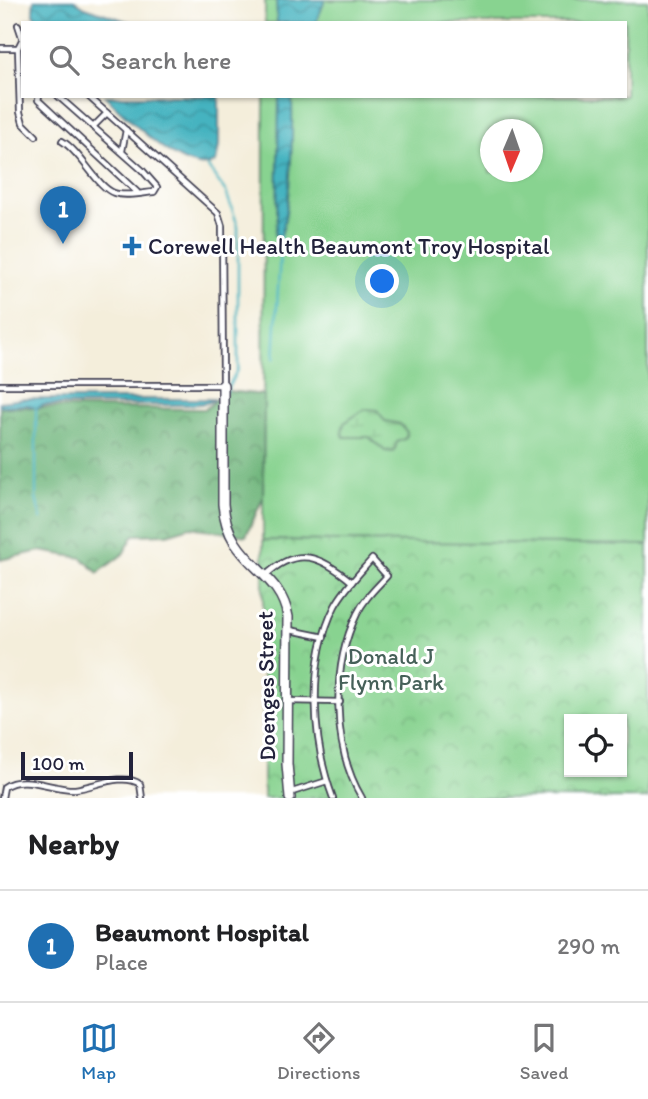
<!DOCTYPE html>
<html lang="en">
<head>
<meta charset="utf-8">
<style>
	:root { --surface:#fff; --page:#f2f2f2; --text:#202124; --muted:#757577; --line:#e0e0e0; --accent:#1f6fb2 }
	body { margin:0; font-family:Itim,sans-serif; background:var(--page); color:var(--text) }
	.controls { position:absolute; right:21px; bottom:21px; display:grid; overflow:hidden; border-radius:0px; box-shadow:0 2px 5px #0004 }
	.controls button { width:63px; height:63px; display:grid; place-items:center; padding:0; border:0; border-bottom:2px solid var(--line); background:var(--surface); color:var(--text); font:35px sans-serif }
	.compass { position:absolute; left:480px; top:119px; width:63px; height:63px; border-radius:50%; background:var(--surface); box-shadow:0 2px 5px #0004; rotate:182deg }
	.scale { position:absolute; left:21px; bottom:18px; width:112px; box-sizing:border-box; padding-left:7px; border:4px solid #22223b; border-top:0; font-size:19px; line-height:24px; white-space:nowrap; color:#22223b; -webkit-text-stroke:5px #fff; paint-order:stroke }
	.you { position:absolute; left:383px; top:282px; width:24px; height:24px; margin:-18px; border:5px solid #fff; border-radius:50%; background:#1a73e8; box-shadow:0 0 0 10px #1a73e833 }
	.badge { display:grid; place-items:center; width:46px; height:46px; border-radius:50%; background:var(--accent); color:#fff; font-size:23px; font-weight:700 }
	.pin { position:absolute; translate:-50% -58px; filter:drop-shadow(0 2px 4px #0008) }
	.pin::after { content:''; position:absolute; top:37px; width:24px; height:21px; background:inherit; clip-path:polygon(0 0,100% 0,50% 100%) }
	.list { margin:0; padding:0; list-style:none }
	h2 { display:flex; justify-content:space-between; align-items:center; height:91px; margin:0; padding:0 28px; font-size:30px }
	h2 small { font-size:23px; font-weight:400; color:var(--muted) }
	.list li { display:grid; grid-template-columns:46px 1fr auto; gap:21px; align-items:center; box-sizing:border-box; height:112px; padding:0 28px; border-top:2px solid var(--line) }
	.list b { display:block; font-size:26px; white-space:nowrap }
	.list p { margin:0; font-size:23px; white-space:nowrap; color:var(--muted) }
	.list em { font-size:23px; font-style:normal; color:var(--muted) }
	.icon { flex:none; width:38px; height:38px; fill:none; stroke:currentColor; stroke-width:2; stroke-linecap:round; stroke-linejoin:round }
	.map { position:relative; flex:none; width:648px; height:798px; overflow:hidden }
	.search { position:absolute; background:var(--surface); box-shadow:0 2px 5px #0004; left:21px; right:21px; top:21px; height:77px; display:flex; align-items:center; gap:18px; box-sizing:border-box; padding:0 24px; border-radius:0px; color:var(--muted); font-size:26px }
	.sheet { height:203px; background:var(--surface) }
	nav { display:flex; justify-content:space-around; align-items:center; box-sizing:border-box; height:98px; border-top:2px solid var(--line); background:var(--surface); font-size:19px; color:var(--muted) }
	nav a { display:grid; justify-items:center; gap:4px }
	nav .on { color:var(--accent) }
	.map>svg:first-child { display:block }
	.grass { fill:#88d390; stroke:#557a66; stroke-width:2; fill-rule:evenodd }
	.forest { fill:url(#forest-crowns); stroke:#486c5a; stroke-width:2 }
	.wetland { fill:url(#wetland-marsh); stroke:#557a66; stroke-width:2 }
	.park { fill:url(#park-crowns); stroke:#557a66; stroke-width:2; fill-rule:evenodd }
	.water { fill:url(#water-waves); stroke:#346a7e; stroke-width:2 }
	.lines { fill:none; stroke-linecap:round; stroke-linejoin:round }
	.stream { stroke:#45b3c0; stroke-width:2.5 }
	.service-casing { stroke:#424153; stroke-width:8 }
	.minor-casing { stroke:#424153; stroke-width:12 }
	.service { stroke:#fff; stroke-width:4.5 }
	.minor { stroke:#fff; stroke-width:9 }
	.poi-dot { fill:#1f6fb2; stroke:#fff; stroke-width:2.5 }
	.labels { text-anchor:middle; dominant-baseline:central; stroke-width:6; stroke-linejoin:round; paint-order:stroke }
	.poi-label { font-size:23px; fill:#22223b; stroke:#fff; text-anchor:start }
	.park-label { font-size:23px; fill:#466059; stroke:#fff }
	.street-label { font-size:23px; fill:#22223b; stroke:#fff }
</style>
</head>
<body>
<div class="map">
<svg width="648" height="798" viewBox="0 0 648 798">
	<defs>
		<pattern id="forest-crowns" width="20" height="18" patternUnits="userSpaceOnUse" patternTransform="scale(1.75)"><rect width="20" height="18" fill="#6eb57a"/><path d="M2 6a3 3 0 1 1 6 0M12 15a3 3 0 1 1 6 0" fill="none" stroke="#5a9365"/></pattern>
		<pattern id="wetland-marsh" width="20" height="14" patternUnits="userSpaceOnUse" patternTransform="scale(1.75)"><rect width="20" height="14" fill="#88d390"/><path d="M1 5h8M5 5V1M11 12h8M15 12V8" fill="none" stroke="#75b57d"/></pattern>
		<pattern id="park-crowns" width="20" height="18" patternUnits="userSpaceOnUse" patternTransform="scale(1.75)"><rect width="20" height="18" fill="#88d390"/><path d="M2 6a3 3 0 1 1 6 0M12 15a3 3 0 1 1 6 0" fill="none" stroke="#75b57d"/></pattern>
		<pattern id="water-waves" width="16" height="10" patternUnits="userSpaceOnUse" patternTransform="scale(1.75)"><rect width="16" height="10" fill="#45b3c0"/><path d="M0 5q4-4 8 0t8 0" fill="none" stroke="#39919d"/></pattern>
	</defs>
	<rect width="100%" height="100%" fill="#fff"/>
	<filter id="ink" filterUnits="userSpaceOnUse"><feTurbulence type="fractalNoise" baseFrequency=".0143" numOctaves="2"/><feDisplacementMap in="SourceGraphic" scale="14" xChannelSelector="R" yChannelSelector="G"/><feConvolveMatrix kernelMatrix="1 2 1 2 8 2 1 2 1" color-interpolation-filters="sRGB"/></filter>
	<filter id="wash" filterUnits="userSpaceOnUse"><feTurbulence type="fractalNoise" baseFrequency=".00686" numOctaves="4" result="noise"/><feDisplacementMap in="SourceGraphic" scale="28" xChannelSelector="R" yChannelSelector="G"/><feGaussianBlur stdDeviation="1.57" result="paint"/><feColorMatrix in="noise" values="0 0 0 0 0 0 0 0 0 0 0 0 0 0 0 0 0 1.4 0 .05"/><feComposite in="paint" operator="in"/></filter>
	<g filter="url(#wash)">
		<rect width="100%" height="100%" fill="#f4eedb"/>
		<path class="grass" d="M265 0H648V546L263 540 264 96H625V23H265ZM490 130H532V172H490Z"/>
		<path class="forest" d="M227 391 264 395 263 498 246 536 190 527 167 534 134 535 123 554 98 573 82 558 40 551 0 560V407L205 409Z"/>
		<path class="wetland" d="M365 409 377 410 385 421 400 424 407 432 406 438 397 442 394 452 385 451 369 437H344L342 432 344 423Z"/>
		<path class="park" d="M263 540 648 545V798H263ZM569 719H622V772H569Z"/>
		<g class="water">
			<path d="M34 0H74L85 7 132 23H37L33 10Z"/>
			<path d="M276 0H325L316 23H277Z"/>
			<path d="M105 96H219V145L216 162C186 181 126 116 105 96Z"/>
			<path d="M279 96H292C293 134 291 201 281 236L275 235 277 221Z"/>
			<path d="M24 399H215L207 403 190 405H44L36 409 28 405 0 406V402Z"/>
		</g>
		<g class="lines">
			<g class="stream">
				<path d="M208 167 226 192 238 226V368L226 392"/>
				<path d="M274 359 281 236"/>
				<path d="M36 409V498L41 519"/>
			</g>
		</g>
	</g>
	<g filter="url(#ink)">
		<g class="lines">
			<g class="service-casing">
				<g id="service">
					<path d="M18 25 22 37"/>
					<path d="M23 38 18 48 20 112 23 123 36 136"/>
					<path d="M0 48H18"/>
					<path d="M39 96 38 100 137 192"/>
					<path d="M58 96 142 170 157 187 154 192C143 193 125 197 114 193 97 187 81 152 62 141"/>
					<path d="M93 127 107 113"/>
					<path d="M122 151 126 130"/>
					<path d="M0 385H223L222 226 218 213 88 96"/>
					<path d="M265 576C297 545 321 556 352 582"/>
					<path d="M290 630 324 637"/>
					<path d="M288 701 340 702"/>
					<path d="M289 793 327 781"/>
					<path d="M2 798 4 787C23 773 53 790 75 789 94 787 123 772 140 784L142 798"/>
					<path d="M333 798C312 742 307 661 335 606 344 589 359 574 372 559L387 576C376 588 364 599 357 614 331 667 332 748 362 798"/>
				</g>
			</g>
			<g class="minor-casing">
				<path id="minor" d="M223 385V504C228 566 280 568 288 617L287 764 290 798"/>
			</g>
			<use href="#service" class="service"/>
			<use href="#minor" class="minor"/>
		</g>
	</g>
	<path class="poi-dot" d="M128.5 235.5h7v7h7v7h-7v7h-7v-7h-7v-7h7z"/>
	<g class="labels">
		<g class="poi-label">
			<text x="148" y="246">Corewell Health Beaumont Troy Hospital</text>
		</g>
		<g class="park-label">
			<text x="391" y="656">Donald J<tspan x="391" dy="26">Flynn Park</tspan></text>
		</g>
		<g class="street-label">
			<text transform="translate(266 686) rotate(-91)">Doenges Street</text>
		</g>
	</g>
</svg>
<div class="controls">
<button><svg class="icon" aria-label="locate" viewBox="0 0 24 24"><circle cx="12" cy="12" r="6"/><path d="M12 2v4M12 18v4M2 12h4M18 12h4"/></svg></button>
</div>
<svg class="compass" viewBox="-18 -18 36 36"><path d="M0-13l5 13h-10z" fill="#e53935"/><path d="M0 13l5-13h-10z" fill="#757577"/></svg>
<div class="scale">100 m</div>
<div class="you"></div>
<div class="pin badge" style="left:63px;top:244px">1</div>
<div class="search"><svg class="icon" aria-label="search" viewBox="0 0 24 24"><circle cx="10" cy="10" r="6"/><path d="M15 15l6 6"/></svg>Search here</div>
</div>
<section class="sheet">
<h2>Nearby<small></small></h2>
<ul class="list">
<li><span class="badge">1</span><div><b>Beaumont Hospital</b><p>Place</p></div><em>290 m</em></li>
</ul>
</section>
<nav>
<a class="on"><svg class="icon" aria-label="map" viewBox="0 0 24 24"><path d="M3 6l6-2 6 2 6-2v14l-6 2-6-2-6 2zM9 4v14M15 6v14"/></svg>Map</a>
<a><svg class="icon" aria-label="directions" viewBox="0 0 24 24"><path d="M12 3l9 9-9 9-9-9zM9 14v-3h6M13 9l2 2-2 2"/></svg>Directions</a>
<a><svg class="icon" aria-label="saved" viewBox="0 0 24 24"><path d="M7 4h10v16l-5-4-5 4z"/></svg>Saved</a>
</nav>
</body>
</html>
